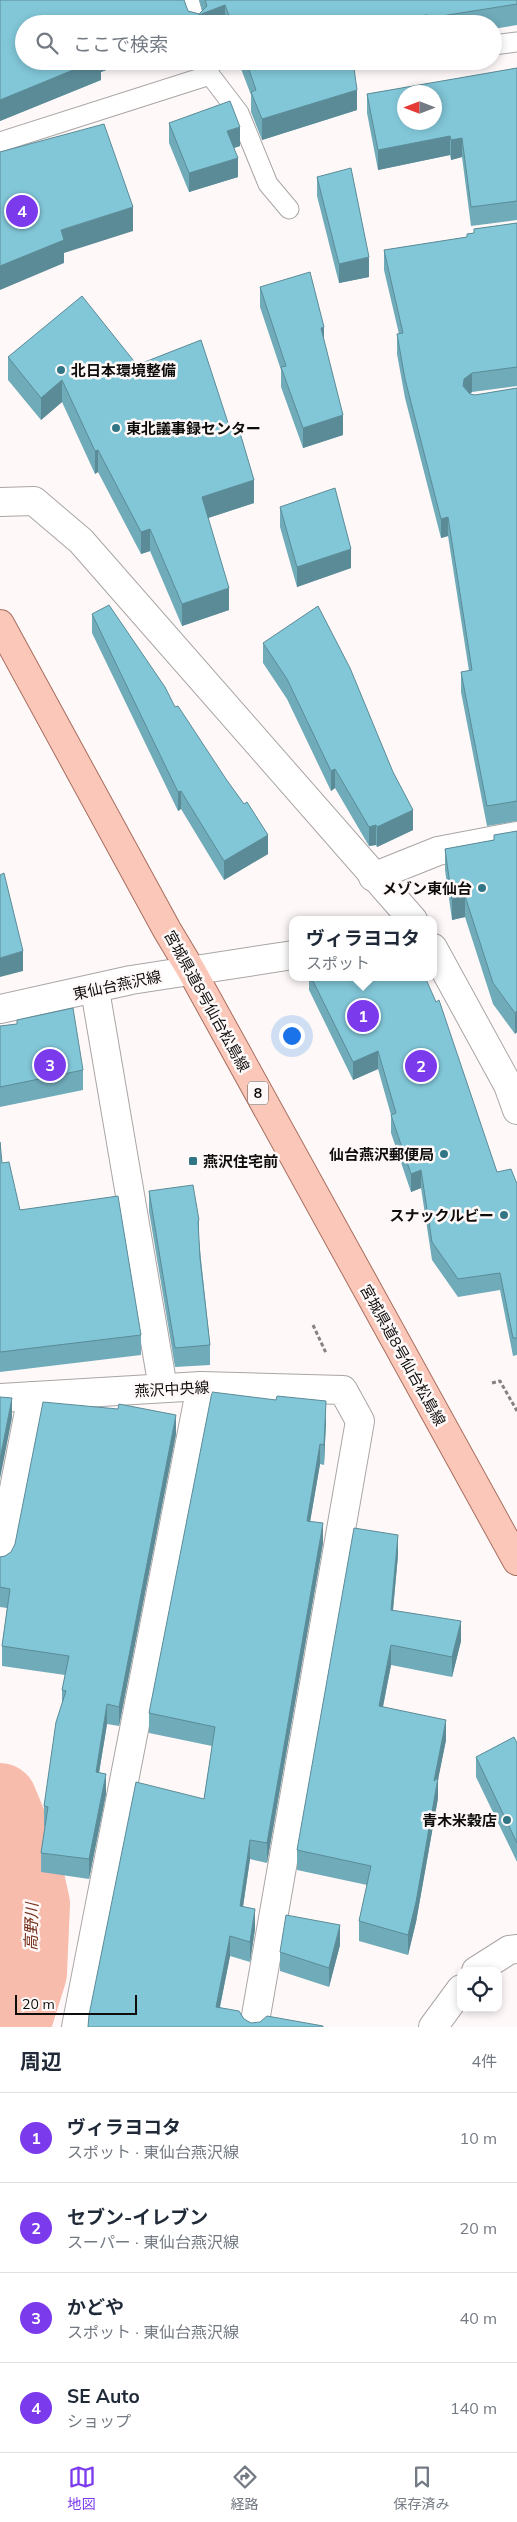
<!DOCTYPE html>
<html lang="ja">
<head>
<meta charset="utf-8">
<style>
	:root { --surface:#fff; --page:#f6f6f7; --text:#1f2937; --muted:#747a83; --line:#e0e1e3; --accent:#7c3aed }
	body { margin:0; font-family:Mulish,"Noto Sans JP",sans-serif; background:var(--page); color:var(--text) }
	.controls { position:absolute; right:15px; bottom:15px; display:grid; overflow:hidden; border-radius:10px; box-shadow:0 2px 8px #0003 }
	.controls button { width:45px; height:45px; display:grid; place-items:center; padding:0; border:0; border-bottom:1px solid var(--line); background:var(--surface); color:var(--text); font:25px sans-serif }
	.compass { position:absolute; left:397px; top:85px; width:45px; height:45px; border-radius:50%; background:var(--surface); box-shadow:0 2px 8px #0003; rotate:270deg }
	.scale { position:absolute; left:15px; bottom:12px; width:122px; box-sizing:border-box; padding-left:5px; border:2px solid #0e0d0c; border-top:0; font-size:14px; line-height:18px; white-space:nowrap; color:#0e0d0c; -webkit-text-stroke:4px #fef9f8; paint-order:stroke }
	.you { position:absolute; left:291px; top:1035px; width:18px; height:18px; margin:-12px; border:4px solid #fff; border-radius:50%; background:#1a73e8; box-shadow:0 0 0 8px #1a73e833 }
	.badge { display:grid; place-items:center; width:32px; height:32px; border-radius:50%; background:var(--accent); color:#fff; font-size:16px; font-weight:700 }
	.pin { position:absolute; translate:-50% -50%; border:2px solid #fff; box-shadow:0 1px 5px #0006 }
	.popup { position:absolute; left:289px; top:916px; width:148px; height:65px; box-sizing:border-box; display:grid; place-content:center; border-radius:10px; background:var(--surface); filter:drop-shadow(0 1px 4px #0005); font-size:16px; white-space:nowrap; color:var(--muted) }
	.popup b { font-size:19px; color:var(--text) }
	.popup::after { content:''; position:absolute; left:50%; top:100%; margin-left:-10px; border:10px solid transparent; border-top-color:var(--surface) }
	.list { margin:0; padding:0; list-style:none }
	h2 { display:flex; justify-content:space-between; align-items:center; height:65px; margin:0; padding:0 20px; font-size:21px }
	h2 small { font-size:16px; font-weight:400; color:var(--muted) }
	.list li { display:grid; grid-template-columns:32px 1fr auto; gap:15px; align-items:center; box-sizing:border-box; height:90px; padding:0 20px; border-top:1px solid var(--line) }
	.list b { display:block; font-size:19px; white-space:nowrap }
	.list p { margin:0; font-size:16px; white-space:nowrap; color:var(--muted) }
	.list em { font-size:16px; font-style:normal; color:var(--muted) }
	.icon { flex:none; width:28px; height:28px; fill:none; stroke:currentColor; stroke-width:2; stroke-linecap:round; stroke-linejoin:round }
	.map { position:relative; flex:none; width:517px; height:2027px; overflow:hidden }
	.search { position:absolute; background:var(--surface); box-shadow:0 2px 8px #0003; left:15px; right:15px; top:15px; height:55px; display:flex; align-items:center; gap:12px; box-sizing:border-box; padding:0 18px; border-radius:28px; color:var(--muted); font-size:19px }
	.sheet { height:425px; background:var(--surface) }
	nav { display:flex; justify-content:space-around; align-items:center; box-sizing:border-box; height:70px; border-top:1px solid var(--line); background:var(--surface); font-size:14px; color:var(--muted) }
	nav a { display:grid; justify-items:center; gap:2px }
	nav .on { color:var(--accent) }
	.map>svg:first-child { display:block }
	.lines { fill:none; stroke-linecap:round; stroke-linejoin:round }
	.river { stroke:#f7bcab; stroke-width:74 }
	.lane-casing { stroke:#a9a5a4; stroke-width:21 }
	.street-casing { stroke:#a9a5a4; stroke-width:30 }
	.primary-casing { stroke:#a76e5e; stroke-width:30 }
	.path { stroke:#858281; stroke-width:3; stroke-dasharray:4 2.5; stroke-linecap:butt }
	.lane { stroke:#fff; stroke-width:19 }
	.street { stroke:#fff; stroke-width:28 }
	.primary { stroke:#fbc7b9; stroke-width:28 }
	.wall { fill:#70abba }
	.shaded-wall { fill:#5b8b97 }
	.building { fill:#82c7d8; stroke:#5b8b97; fill-rule:evenodd }
	.poi-dot { fill:#327686; stroke:#fef9f8; stroke-width:2 }
	.labels { text-anchor:middle; dominant-baseline:central; stroke-width:5; stroke-linejoin:round; paint-order:stroke }
	.shield { fill:#fef9f8; stroke:#565453; stroke-width:1 }
	.shield-label { font-size:14px; font-weight:bold; fill:#0e0d0c }
	.poi-label { font-size:15px; font-weight:bold; fill:#0e0d0c; stroke:#fef9f8; text-anchor:end }
	.street-label { font-size:15px; fill:#0e0d0c; stroke:#fef9f8 }
	.water-label { font-size:16px; font-style:italic; fill:#752f1b; stroke:#fef9f8 }
</style>
</head>
<body>
<div class="map">
<svg width="517" height="2027" viewBox="0 0 517 2027">
	<rect width="100%" height="100%" fill="#fef9f8"/>
	<g class="lines">
		<path class="river" d="M0 1800 21 1850 33 1904 30 1973 13 2027"/>
		<g class="lane-casing">
			<g id="lane">
				<path d="M189 0 196 24"/>
				<path d="M493 45 517 42"/>
				<path d="M210 75 239 113 268 184 289 209"/>
				<path d="M0 142 210 75 206 61"/>
			</g>
		</g>
		<g class="street-casing">
			<g id="street">
				<path d="M0 502 34 501 81 541 413 920"/>
				<path d="M373 877 438 851 517 836"/>
				<path d="M433 948 508 1085 517 1110"/>
				<path d="M95 990 163 1388"/>
				<path d="M0 1009 131 980 293 955"/>
				<path d="M0 1398 201 1386 343 1390 360 1421 254 2027"/>
				<path d="M0 1561 32 1396"/>
				<path d="M476 1971 509 1950 517 1949"/>
				<path d="M76 2027 201 1386"/>
				<path d="M433 2027 461 1989"/>
			</g>
		</g>
		<g class="primary-casing">
			<path id="primary" d="M0 624 167 930 191 970 517 1561"/>
		</g>
		<g class="path">
			<path d="M313 1325 326 1353"/>
			<path d="M492 1383 500 1381 517 1411"/>
		</g>
		<use href="#lane" class="lane"/>
		<use href="#street" class="street"/>
		<use href="#primary" class="primary"/>
	</g>
	<g class="wall">
		<path d="M0 0H184L188 11 199 14 202 11 199 0H517V25L493 29V24H24V61H130L101 72V80L0 121Z"/>
		<path d="M238 61H353L357 110 262 140 251 112V95Z"/>
		<path d="M517 68V220L471 226 462 157 451 160 450 155 378 170 367 113V94Z"/>
		<path d="M169 123 240 146 234 148 238 177 189 192 169 143Z"/>
		<path d="M317 177 369 277 339 283 317 196Z"/>
		<path d="M517 223V386L472 392 470 394 475 395 517 388V821L487 826 461 692V672L469 671 448 536 441 538 405 398 397 354V334H399L384 270V250L467 237V234L474 233V229Z"/>
		<path d="M260 287 324 340 343 435 303 448 281 387V370L260 307Z"/>
		<path d="M8 357 137 365 254 503 208 518 229 610 182 626 150 551 141 554 98 472 95 474 62 402 41 420 8 380Z"/>
		<path d="M280 507 351 568 297 587 280 527Z"/>
		<path d="M92 614 175 707 268 854 224 880 181 809 178 811 92 633Z"/>
		<path d="M263 643 413 830 377 847 376 845 369 846 335 788 331 791 287 699 263 663Z"/>
		<path d="M517 831V1032L515 1034 493 1004 465 917 452 920 445 870V849L494 840V835Z"/>
		<path d="M309 977H425L497 1172 517 1184V1355L513 1356 500 1290 458 1297 432 1260 421 1188 411 1192 391 1133V1115L378 1069 353 1080 309 990Z"/>
		<path d="M17 1020 83 1070V1090L0 1107V1026L17 1024Z"/>
		<path d="M0 1142 2 1163 20 1210 141 1335V1355L0 1372Z"/>
		<path d="M149 1191 199 1220V1240L210 1345V1365L175 1367 149 1211Z"/>
		<path d="M326 1421 324 1465 320 1464 310 1521 323 1543 267 1863 250 1859 243 1907 255 1929 250 1962 230 1956 220 2007 251 2023 88 2027 204 1799 212 1746 149 1733V1713Z"/>
		<path d="M176 1434 119 1726 107 1724 99 1773 106 1794 89 1879 41 1872V1853L45 1826H44V1806L62 1704V1690L65 1675 2 1666V1646L7 1608 0 1607V1557L5 1556 11 1552Z"/>
		<path d="M398 1555 393 1611 461 1641 452 1677 391 1665 383 1707 446 1740 438 1778V1798L416 1922 408 1955 359 1941V1921L367 1885 297 1870V1850Z"/>
		<path d="M517 1743V1862L476 1777V1757Z"/>
		<path d="M340 1945 329 1987 280 1971V1952Z"/>
	</g>
	<g class="shaded-wall">
		<path d="M225 5V24H175Z"/>
		<path d="M95 61H130L101 72V80L0 121V100Z"/>
		<path d="M357 90V110L262 140V119Z"/>
		<path d="M240 127V146L227 150V131Z"/>
		<path d="M450 136V155L378 170V150Z"/>
		<path d="M462 138V157L451 160V140Z"/>
		<path d="M238 158V177L189 192V173Z"/>
		<path d="M133 207V231L64 253V263L0 290V266L61 230Z"/>
		<path d="M369 257V277L339 283V264Z"/>
		<path d="M324 327V346L321 328Z"/>
		<path d="M472 373V392L464 399 463 386 464 379Z"/>
		<path d="M62 380V402L41 420V398Z"/>
		<path d="M343 415V435L303 448V428Z"/>
		<path d="M98 450V472L95 474V451Z"/>
		<path d="M254 480V503L202 520V497Z"/>
		<path d="M448 517V536L441 538V519Z"/>
		<path d="M150 529V551L141 554V532Z"/>
		<path d="M351 549V568L297 587V567Z"/>
		<path d="M229 588V610L182 626V604Z"/>
		<path d="M335 769V788L331 791V771Z"/>
		<path d="M181 791V809L178 811V792Z"/>
		<path d="M413 810V830L377 847V827Z"/>
		<path d="M376 825V845L369 846V827Z"/>
		<path d="M268 835V854L224 880V861Z"/>
		<path d="M465 896V917L452 920V899Z"/>
		<path d="M23 951V971L0 977V958Z"/>
		<path d="M517 1011V1032L515 1034V1013Z"/>
		<path d="M378 1051V1069L353 1080V1062Z"/>
		<path d="M421 1170V1188L411 1192V1174Z"/>
		<path d="M12 1398V1418L0 1479V1459Z"/>
		<path d="M326 1401V1421L324 1465V1445Z"/>
		<path d="M176 1415V1434L119 1726V1707Z"/>
		<path d="M320 1444V1464L307 1540V1521Z"/>
		<path d="M323 1523V1543L267 1863V1843Z"/>
		<path d="M398 1535V1555L391 1630V1610Z"/>
		<path d="M461 1621V1641L452 1677V1657Z"/>
		<path d="M391 1645V1665L379 1726V1706Z"/>
		<path d="M107 1704V1724L96 1791V1772Z"/>
		<path d="M446 1720V1740L434 1800V1781Z"/>
		<path d="M106 1774V1794L89 1879V1859Z"/>
		<path d="M438 1778V1798L416 1922 408 1955V1935Z"/>
		<path d="M250 1840V1859L240 1926V1906Z"/>
		<path d="M255 1909V1929L250 1962V1942Z"/>
		<path d="M340 1925V1945L329 1987V1968Z"/>
		<path d="M230 1936V1956L216 2026V2007Z"/>
	</g>
	<g class="building">
		<path d="M0 0H184L188 11 199 14 207 6 205 0H517V4L429 18 428 15 356 21 357 24H232L225 5 175 24H24V61H95L0 100Z"/>
		<path d="M246 61H353L357 90 262 119 251 92 256 90Z"/>
		<path d="M517 68V201L471 207 462 138 451 140 450 136 378 150 367 94ZM404 92H434V122H404Z"/>
		<path d="M230 101 240 127 227 131 238 158 189 173 169 123Z"/>
		<path d="M104 124 133 207 61 230 64 240 0 266V152Z"/>
		<path d="M351 168 369 257 339 264 317 177Z"/>
		<path d="M517 223V367L472 373 464 379 463 386 470 394 475 395 517 388V801L487 806 461 672 472 670 448 517 441 519 405 379 397 334 403 333 384 250 467 237V234L474 233V229Z"/>
		<path d="M310 272 324 327 321 328 343 415 303 428 281 367 286 366 260 287Z"/>
		<path d="M82 296 137 365 201 340 230 429 238 426 254 480 202 497 229 588 182 604 150 529 141 532 98 450 95 451 62 380 41 398 8 357Z"/>
		<path d="M335 488 351 549 297 567 280 507Z"/>
		<path d="M109 605 165 687 175 707 178 706 226 779 244 804 247 802 268 835 224 861 181 791 178 792 92 614Z"/>
		<path d="M318 606 350 668 393 772 413 810 377 827 376 825 369 827 335 769 331 771 287 679 263 643Z"/>
		<path d="M517 831V1011L515 1013 493 983 465 896 452 899 445 849 494 840V835Z"/>
		<path d="M4 873 23 951 0 958V875Z"/>
		<path d="M311 977H425L436 1002 439 1000 497 1172 511 1169 517 1184V1338H513L500 1273 458 1279 432 1242 421 1170 411 1174 391 1115 396 1113 378 1051 353 1062Z"/>
		<path d="M73 1008 83 1070 0 1087V1026L17 1024V1020Z"/>
		<path d="M0 1142 2 1163 9 1162 20 1210 118 1196 141 1335 0 1352Z"/>
		<path d="M193 1185 199 1220 198 1221 200 1258 210 1345 175 1348 149 1191Z"/>
		<path d="M212 1392 276 1400 277 1396 326 1401 324 1445 320 1444 307 1521 323 1523 267 1843 250 1840 240 1906 255 1909 250 1942 230 1936 216 2007 239 2011 244 2019 251 2023 260 2022 267 2016 323 2026V2027H88L89 2015 136 1782 204 1799 215 1727 149 1713Z"/>
		<path d="M0 1397 12 1398 0 1459Z"/>
		<path d="M43 1402 118 1409 119 1404 176 1415 119 1707 107 1704 96 1772 106 1774 89 1859 41 1853 48 1807 44 1806 56 1722 66 1691 62 1690 69 1656 2 1646 10 1589 0 1587V1557L5 1556 11 1552 15 1544Z"/>
		<path d="M354 1528 398 1535 391 1610 461 1621 452 1657 391 1645 379 1706 446 1720 434 1781 438 1778 416 1902 408 1935 359 1921 371 1866 297 1850Z"/>
		<path d="M514 1737 517 1743V1843L476 1757Z"/>
		<path d="M286 1915 340 1925 329 1968 280 1952Z"/>
	</g>
	<g class="poi-dot">
		<circle cx="61" cy="370" r="5"/>
		<circle cx="116" cy="428" r="5"/>
		<circle cx="482" cy="888" r="5"/>
		<circle cx="444" cy="1154" r="5"/>
		<rect x="188" y="1156" width="10" height="10" rx="2.5"/>
		<circle cx="504" cy="1215" r="5"/>
		<circle cx="507" cy="1820" r="5"/>
	</g>
	<g class="labels">
		<rect class="shield" x="248" y="1081.5" width="20" height="23" rx="4"/>
		<g class="shield-label">
			<text x="258" y="1093">8</text>
		</g>
		<g class="poi-label">
			<text x="71" y="370" text-anchor="start">北日本環境整備</text>
			<text x="126" y="428" text-anchor="start">東北議事録センター</text>
			<text x="472" y="888">メゾン東仙台</text>
			<text x="434" y="1154">仙台燕沢郵便局</text>
			<text x="203" y="1161" text-anchor="start">燕沢住宅前</text>
			<text x="494" y="1215">スナックルビー</text>
			<text x="497" y="1820">青木米穀店</text>
		</g>
		<g class="street-label">
			<text transform="translate(117 985) rotate(-12)">東仙台燕沢線</text>
			<text transform="translate(207 1001) rotate(61)">宮城県道8号仙台松島線</text>
			<text transform="translate(403 1355) rotate(61)">宮城県道8号仙台松島線</text>
			<text transform="translate(172 1389) rotate(-3)">燕沢中央線</text>
		</g>
		<g class="water-label">
			<text transform="translate(31 1927) rotate(-89)">高野川</text>
		</g>
	</g>
</svg>
<div class="controls">
<button><svg class="icon" aria-label="locate" viewBox="0 0 24 24"><circle cx="12" cy="12" r="6"/><path d="M12 2v4M12 18v4M2 12h4M18 12h4"/></svg></button>
</div>
<svg class="compass" viewBox="-18 -18 36 36"><path d="M0-13l5 13h-10z" fill="#e53935"/><path d="M0 13l5-13h-10z" fill="#747a83"/></svg>
<div class="scale">20 m</div>
<div class="you"></div>
<div class="pin badge" style="left:363px;top:1016px">1</div>
<div class="popup"><b>ヴィラヨコタ</b>スポット</div>
<div class="pin badge" style="left:421px;top:1066px">2</div>
<div class="pin badge" style="left:50px;top:1065px">3</div>
<div class="pin badge" style="left:22px;top:211px">4</div>
<div class="search"><svg class="icon" aria-label="search" viewBox="0 0 24 24"><circle cx="10" cy="10" r="6"/><path d="M15 15l6 6"/></svg>ここで検索</div>
</div>
<section class="sheet">
<h2>周辺<small>4件</small></h2>
<ul class="list">
<li><span class="badge">1</span><div><b>ヴィラヨコタ</b><p>スポット · 東仙台燕沢線</p></div><em>10 m</em></li>
<li><span class="badge">2</span><div><b>セブン-イレブン</b><p>スーパー · 東仙台燕沢線</p></div><em>20 m</em></li>
<li><span class="badge">3</span><div><b>かどや</b><p>スポット · 東仙台燕沢線</p></div><em>40 m</em></li>
<li><span class="badge">4</span><div><b>SE Auto</b><p>ショップ</p></div><em>140 m</em></li>
</ul>
</section>
<nav>
<a class="on"><svg class="icon" aria-label="map" viewBox="0 0 24 24"><path d="M3 6l6-2 6 2 6-2v14l-6 2-6-2-6 2zM9 4v14M15 6v14"/></svg>地図</a>
<a><svg class="icon" aria-label="directions" viewBox="0 0 24 24"><path d="M12 3l9 9-9 9-9-9zM9 14v-3h6M13 9l2 2-2 2"/></svg>経路</a>
<a><svg class="icon" aria-label="saved" viewBox="0 0 24 24"><path d="M7 4h10v16l-5-4-5 4z"/></svg>保存済み</a>
</nav>
</body>
</html>
